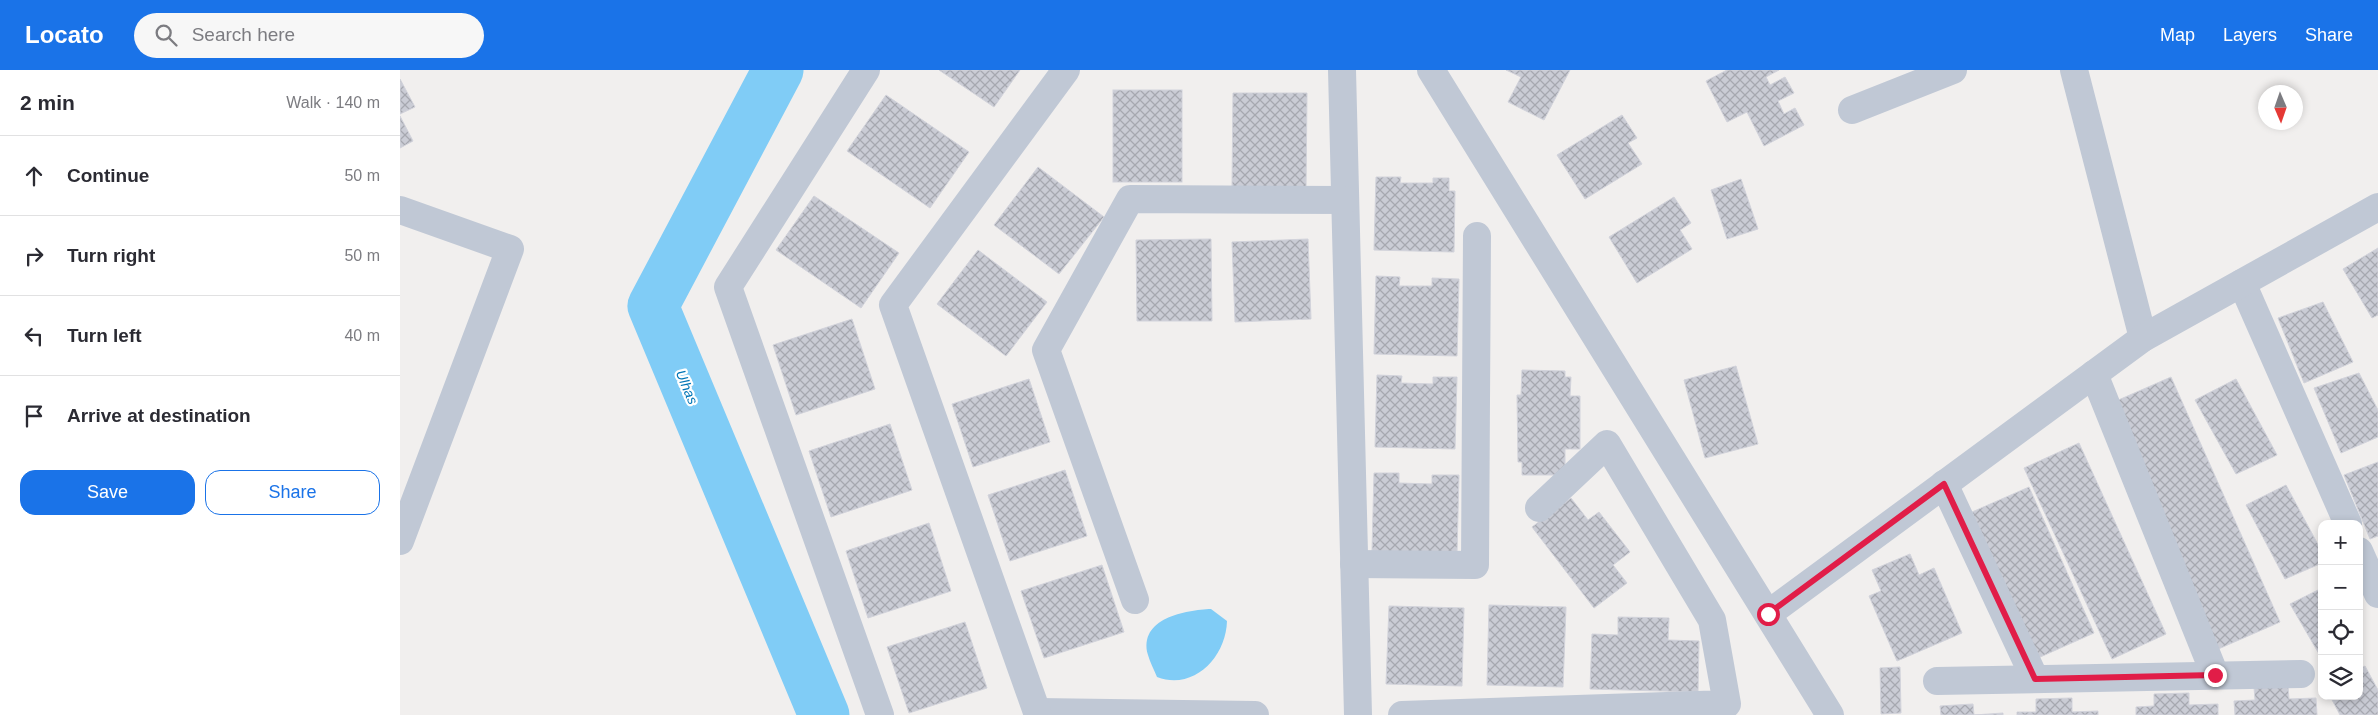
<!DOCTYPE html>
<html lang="en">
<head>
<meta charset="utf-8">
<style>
	:root { --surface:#fff; --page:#f7f7f7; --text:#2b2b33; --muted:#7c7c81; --line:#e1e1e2; --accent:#1a73e8 }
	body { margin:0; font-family:Helvetica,sans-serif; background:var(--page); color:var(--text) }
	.controls { position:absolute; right:15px; bottom:15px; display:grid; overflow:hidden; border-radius:10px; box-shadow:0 2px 8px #0003 }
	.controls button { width:45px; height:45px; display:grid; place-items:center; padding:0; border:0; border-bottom:1px solid var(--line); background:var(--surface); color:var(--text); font:25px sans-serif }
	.compass { position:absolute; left:1858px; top:15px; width:45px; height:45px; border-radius:50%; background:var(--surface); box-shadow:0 2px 8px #0003; rotate:178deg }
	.stop { position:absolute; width:15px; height:15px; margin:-11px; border:4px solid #e11d48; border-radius:50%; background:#fff }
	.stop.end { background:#e11d48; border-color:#fff; box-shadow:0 1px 5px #0008 }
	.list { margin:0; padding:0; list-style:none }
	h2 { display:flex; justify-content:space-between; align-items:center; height:65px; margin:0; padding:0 20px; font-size:21px }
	h2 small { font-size:16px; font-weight:400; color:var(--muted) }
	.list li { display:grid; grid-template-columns:32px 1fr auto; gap:15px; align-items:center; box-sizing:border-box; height:80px; padding:0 20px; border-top:1px solid var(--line) }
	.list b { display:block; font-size:19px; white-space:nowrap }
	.list em { font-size:16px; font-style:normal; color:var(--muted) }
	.actions { display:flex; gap:10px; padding:15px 20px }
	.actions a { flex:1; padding:11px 0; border:1px solid var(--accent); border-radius:15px; text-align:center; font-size:18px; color:var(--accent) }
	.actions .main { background:var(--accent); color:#fff }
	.icon { flex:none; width:28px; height:28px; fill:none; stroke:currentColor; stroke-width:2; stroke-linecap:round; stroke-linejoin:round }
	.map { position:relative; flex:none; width:1978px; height:645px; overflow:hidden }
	header { display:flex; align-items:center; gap:30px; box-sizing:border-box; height:70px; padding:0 25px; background:var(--accent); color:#fff }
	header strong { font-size:24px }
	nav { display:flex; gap:28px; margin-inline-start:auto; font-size:18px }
	.search { width:350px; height:45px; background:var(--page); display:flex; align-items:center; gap:12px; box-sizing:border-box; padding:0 18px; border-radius:28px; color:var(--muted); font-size:19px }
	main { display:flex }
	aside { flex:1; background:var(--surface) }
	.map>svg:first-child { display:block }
	.water { fill:#80ccf6 }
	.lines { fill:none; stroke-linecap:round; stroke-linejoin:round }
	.river { stroke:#80ccf6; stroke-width:51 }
	.building { fill:url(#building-cross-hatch); stroke:#d2d3db }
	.minor { stroke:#c0c8d5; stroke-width:28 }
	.route { stroke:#e11d48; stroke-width:6 }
	.labels { text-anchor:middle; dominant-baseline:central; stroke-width:4.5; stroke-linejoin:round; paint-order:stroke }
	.water-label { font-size:14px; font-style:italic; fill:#0075b6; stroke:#fff }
</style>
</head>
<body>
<header>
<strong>Locato</strong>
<div class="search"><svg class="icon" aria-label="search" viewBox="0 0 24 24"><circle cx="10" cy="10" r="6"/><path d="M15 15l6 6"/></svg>Search here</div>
<nav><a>Map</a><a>Layers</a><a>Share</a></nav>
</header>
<main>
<aside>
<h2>2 min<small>Walk · 140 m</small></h2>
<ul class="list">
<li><svg class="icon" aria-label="ahead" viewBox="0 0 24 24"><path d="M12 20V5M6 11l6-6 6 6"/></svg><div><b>Continue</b></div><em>50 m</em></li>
<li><svg class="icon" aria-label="right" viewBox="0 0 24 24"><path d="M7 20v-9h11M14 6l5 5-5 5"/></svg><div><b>Turn right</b></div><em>50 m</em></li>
<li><svg class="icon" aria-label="left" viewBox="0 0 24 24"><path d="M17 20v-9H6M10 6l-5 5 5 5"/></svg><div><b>Turn left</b></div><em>40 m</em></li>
<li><svg class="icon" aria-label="arrive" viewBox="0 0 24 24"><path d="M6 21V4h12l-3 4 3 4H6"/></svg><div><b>Arrive at destination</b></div></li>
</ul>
<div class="actions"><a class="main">Save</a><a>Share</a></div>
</aside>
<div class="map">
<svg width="1978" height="645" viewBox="0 0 1978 645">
	<defs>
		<pattern id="building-cross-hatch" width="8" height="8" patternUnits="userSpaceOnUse" patternTransform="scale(1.25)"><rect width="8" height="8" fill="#caccd5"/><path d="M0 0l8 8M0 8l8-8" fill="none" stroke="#a6a8b0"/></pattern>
	</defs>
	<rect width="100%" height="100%" fill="#f1efee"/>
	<path class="water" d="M811 539 827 551C826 587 794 621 757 607 754 600 750 592 748 585 738 548 786 540 811 539Z"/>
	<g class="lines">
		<path class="river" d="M378 0 253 236 424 645"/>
	</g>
	<g class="building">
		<path d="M539 0H620L594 37Z"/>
		<path d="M1106 0H1170L1144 50 1108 32 1121 7Z"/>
		<path d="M1327 0H1379L1366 7 1370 15 1385 7 1394 23 1378 31 1384 44 1395 38 1404 55 1364 76 1347 42 1327 52 1306 11Z"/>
		<path d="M0 9 15 37 0 44Z"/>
		<rect x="713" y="20" width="69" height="92"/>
		<path d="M833 23H907L906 118H832Z"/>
		<path d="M486 25 569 82 530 138 447 81Z"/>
		<path d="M1222 45 1237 68 1228 73 1242 94 1185 129 1157 85Z"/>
		<path d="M0 46 13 71 0 78Z"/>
		<path d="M638 97 704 147 659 204 594 155Z"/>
		<path d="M976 107H1001L1000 113H1033V108H1049V121H1055L1054 182 974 180Z"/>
		<path d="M1341 109 1358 159 1327 169 1311 120Z"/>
		<path d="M414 126 499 183 461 238 376 180Z"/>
		<path d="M1274 127 1291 153 1280 160 1292 179 1237 213 1209 167Z"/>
		<path d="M811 169 812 251H737L736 170Z"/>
		<path d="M908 169 911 249 835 252 832 172Z"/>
		<path d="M1978 178V245L1972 248 1943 199Z"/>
		<path d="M578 180 647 232 606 286 537 234Z"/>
		<path d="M976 206 1000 207 999 216H1032V208L1059 209 1057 286 974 284Z"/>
		<path d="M1923 232 1953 292 1904 313 1878 248Z"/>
		<path d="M452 249 475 319 396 345 373 275Z"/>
		<path d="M1336 296 1358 374 1305 388 1284 310Z"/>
		<path d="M1122 300 1165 301V307H1171L1170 326H1180V379H1165V405H1122V392H1118L1117 325H1121Z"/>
		<path d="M1959 303 1978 340V367L1941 383 1914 318Z"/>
		<path d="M977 305 1002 306 1001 313 1033 314V307H1057L1055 379 975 377Z"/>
		<path d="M1771 307 1880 552 1816 580 1707 335Z"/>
		<path d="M629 309 650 372 573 397 552 334Z"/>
		<path d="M1836 309 1877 385 1836 404 1795 330Z"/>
		<path d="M490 354 512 420 431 447 409 381Z"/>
		<path d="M1679 373 1766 564 1712 589 1624 398Z"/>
		<path d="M1978 392V466L1970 469 1944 405Z"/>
		<path d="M665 400 687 466 610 491 588 425Z"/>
		<path d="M974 403H999V413L1032 414V405H1059L1057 483 972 481Z"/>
		<path d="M1886 415 1922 482V493L1885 509 1846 435Z"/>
		<path d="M1629 417 1694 563 1638 588 1572 442Z"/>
		<path d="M1171 428 1188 450 1199 442 1230 482 1213 495 1227 513 1194 538 1132 457Z"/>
		<path d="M529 453 551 521 468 548 446 481Z"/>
		<path d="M1510 484 1519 505 1534 498 1562 563 1497 591 1469 526 1481 521 1472 500Z"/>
		<path d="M702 495 724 562 644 588 621 521Z"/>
		<path d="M1922 518V589L1890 534Z"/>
		<path d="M1089 535 1166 537 1163 617 1087 615Z"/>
		<path d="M989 536 1064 538 1062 616 986 614Z"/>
		<path d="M1218 547 1269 548 1268 570 1299 571 1298 622 1190 619 1192 564 1218 565Z"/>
		<path d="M565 552 587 618 509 643 487 577Z"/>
		<path d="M1965 596 1978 620V645H1940L1930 626H1959V599Z"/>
		<path d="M1500 597 1501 643 1481 644 1480 598Z"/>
		<path d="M1888 616 1889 629 1916 628 1917 645H1835L1834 631 1855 630 1854 617Z"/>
		<path d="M1789 623V635L1818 634V645H1736V637L1754 636V624Z"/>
		<path d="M1672 628V642L1698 641V645H1617V642H1636V629Z"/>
		<path d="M1573 634 1574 645 1603 643V645H1541L1540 636Z"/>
	</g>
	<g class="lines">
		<g class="minor">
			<path d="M466 0 328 217 480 645"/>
			<path d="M942 0 958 645"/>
			<path d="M1031 0 1430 645"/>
			<path d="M1674 0 1743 268"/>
			<path d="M1452 40 1553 0"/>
			<path d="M0 140 110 179 0 471"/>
			<path d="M1842 213 1948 454"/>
			<path d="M1694 304 1815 605"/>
			<path d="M1544 414 1635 609"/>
			<path d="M1959 481 1978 524"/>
			<path d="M954 494 1075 495 1077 166"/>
			<path d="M735 530 646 280 730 129 945 130"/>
			<path d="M1368 544 1743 268 1978 137"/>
			<path d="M1537 611 1901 604"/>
			<path d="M638 642 855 645"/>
			<path d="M638 645 493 235 666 0"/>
			<path d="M1002 645 1327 634 1312 550 1207 374 1139 438"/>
		</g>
	</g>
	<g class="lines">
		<path class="route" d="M1368 544 1544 414 1635 609 1815 605"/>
	</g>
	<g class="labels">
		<g class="water-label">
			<text transform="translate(287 317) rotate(67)">Ulhas</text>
		</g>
	</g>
</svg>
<div class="controls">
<button>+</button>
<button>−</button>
<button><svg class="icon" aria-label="locate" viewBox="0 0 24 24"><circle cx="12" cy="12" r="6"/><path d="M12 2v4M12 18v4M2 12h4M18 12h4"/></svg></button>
<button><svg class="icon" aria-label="layers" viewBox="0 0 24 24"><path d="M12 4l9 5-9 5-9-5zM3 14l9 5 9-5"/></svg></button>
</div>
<svg class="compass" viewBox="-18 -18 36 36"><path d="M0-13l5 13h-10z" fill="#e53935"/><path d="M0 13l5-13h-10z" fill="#7c7c81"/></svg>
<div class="stop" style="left:1368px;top:544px"></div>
<div class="stop end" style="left:1815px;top:605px"></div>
</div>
</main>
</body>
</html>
